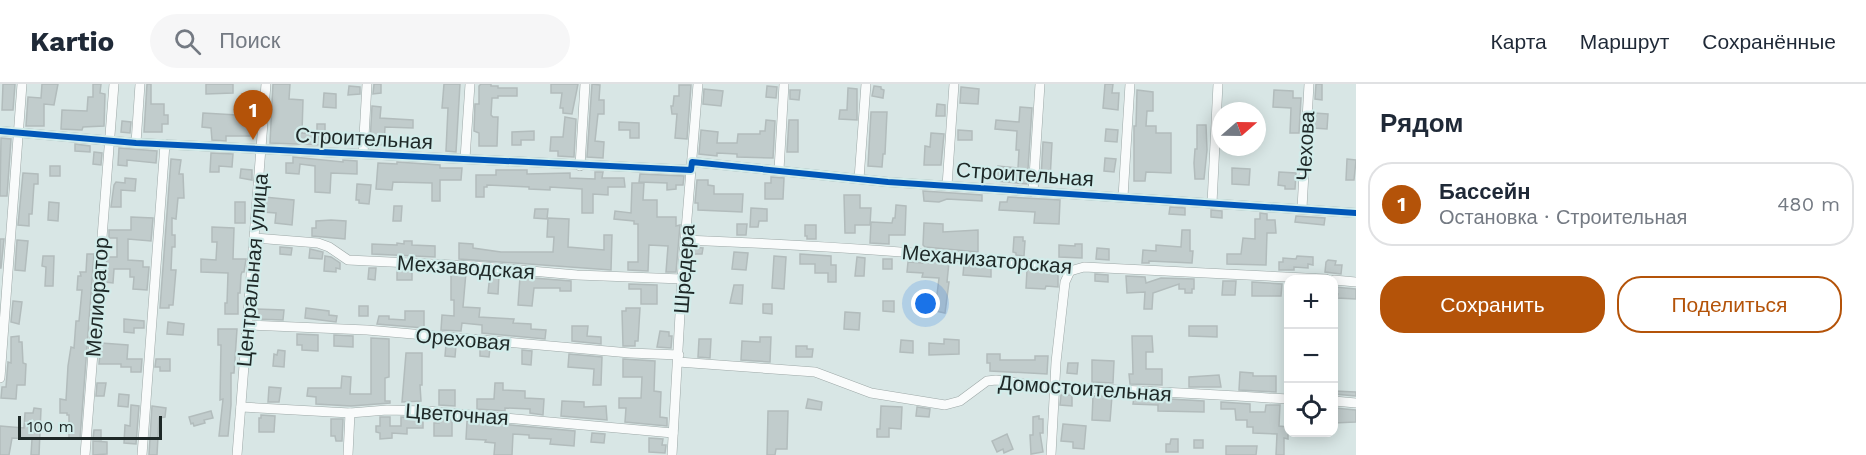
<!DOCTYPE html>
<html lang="ru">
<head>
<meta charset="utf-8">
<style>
	:root { --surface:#fff; --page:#f6f6f7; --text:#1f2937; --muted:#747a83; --line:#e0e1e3; --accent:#b45309 }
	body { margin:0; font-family:"Work Sans",sans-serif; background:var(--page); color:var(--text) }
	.controls { position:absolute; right:18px; bottom:18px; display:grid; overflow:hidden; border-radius:12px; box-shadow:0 3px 15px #0003 }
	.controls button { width:54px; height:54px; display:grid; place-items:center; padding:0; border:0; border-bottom:2px solid var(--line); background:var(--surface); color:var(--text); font:30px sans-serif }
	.compass { position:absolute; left:1212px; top:18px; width:54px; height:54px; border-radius:50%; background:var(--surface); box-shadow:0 3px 15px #0003; rotate:70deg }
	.scale { position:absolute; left:18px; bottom:15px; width:144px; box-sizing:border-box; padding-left:6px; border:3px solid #1e2827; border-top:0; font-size:16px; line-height:21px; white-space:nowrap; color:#1e2827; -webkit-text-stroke:4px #d2ecea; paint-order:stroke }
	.you { position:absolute; left:926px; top:220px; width:21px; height:21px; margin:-15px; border:4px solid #fff; border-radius:50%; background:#1a73e8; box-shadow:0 0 0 9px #1a73e833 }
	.badge { display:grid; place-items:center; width:39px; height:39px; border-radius:50%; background:var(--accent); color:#fff; font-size:20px; font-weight:700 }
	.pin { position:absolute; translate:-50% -50px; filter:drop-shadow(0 2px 3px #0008) }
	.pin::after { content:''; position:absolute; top:32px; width:21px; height:18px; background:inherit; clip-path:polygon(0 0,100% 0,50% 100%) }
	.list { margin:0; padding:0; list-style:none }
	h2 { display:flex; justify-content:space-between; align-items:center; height:78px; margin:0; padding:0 24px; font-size:26px }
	h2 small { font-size:20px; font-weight:400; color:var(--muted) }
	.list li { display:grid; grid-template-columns:39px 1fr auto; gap:18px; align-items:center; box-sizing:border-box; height:84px; margin:0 12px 12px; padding:0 12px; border:2px solid var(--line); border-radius:24px }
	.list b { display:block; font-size:22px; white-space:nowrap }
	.list p { margin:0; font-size:20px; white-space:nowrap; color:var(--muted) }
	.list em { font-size:20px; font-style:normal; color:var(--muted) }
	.actions { display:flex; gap:12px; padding:18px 24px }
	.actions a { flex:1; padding:14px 0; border:2px solid var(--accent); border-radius:24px; text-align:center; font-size:21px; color:var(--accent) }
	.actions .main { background:var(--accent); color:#fff }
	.icon { flex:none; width:33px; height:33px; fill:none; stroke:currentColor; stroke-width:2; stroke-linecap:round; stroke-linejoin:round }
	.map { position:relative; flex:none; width:1356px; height:371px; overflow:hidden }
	header { display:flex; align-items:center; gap:36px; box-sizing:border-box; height:84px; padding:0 30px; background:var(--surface); border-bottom:2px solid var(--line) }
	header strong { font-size:28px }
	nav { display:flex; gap:33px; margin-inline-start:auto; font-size:21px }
	.search { width:420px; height:54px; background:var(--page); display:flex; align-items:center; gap:15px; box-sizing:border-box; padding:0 21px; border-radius:33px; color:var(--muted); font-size:22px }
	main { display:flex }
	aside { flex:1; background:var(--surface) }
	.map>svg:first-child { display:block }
	.building { fill:#c1cccc; stroke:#b2bcbc; stroke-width:1.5 }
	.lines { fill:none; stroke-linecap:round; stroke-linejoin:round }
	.street-casing { stroke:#9da8a7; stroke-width:10 }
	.street { stroke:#f9fbfb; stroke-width:9 }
	.cycleway-casing { stroke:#d2ecea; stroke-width:10 }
	.cycleway { stroke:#0057b8; stroke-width:6 }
	.labels { text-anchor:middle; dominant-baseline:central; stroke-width:4.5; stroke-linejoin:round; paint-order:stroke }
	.street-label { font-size:21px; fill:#1e2827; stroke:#d2ecea }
</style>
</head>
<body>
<header>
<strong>Kartio</strong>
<div class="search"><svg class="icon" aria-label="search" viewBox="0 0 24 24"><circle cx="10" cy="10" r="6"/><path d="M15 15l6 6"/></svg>Поиск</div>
<nav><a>Карта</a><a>Маршрут</a><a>Сохранённые</a></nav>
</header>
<main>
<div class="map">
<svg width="1356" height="371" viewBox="0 0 1356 371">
	<rect width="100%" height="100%" fill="#d8e6e5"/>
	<g class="building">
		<path d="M3 0H15L13 26H2Z"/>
		<path d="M42 0H58L54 21 44 20V42H26L28 13 41 14Z"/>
		<path d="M93 0H101L100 9 105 10 104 42 83 43 82 46 61 45 62 26 87 27 88 13H93Z"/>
		<path d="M147 0H151V20H164V31H168V40H162V48H144Z"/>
		<path d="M206 0H233V9L206 10Z"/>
		<path d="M273 0H290L289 15 303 16 302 49 317 50V40H325V60L322 61 270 59Z"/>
		<path d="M374 0H381V9L373 10Z"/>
		<path d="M444 0H460L456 68 446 67 448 24H442Z"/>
		<path d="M481 0H491V2H498V4H517V12H498V14H492L491 31 493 33H498L497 62H479V49L474 47 475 20H479V2Z"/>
		<path d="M551 0H578L572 30 563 29V24H560L562 9H551Z"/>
		<path d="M592 0 600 1 599 16H604V30H598L595 57 604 58 603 74 587 73Z"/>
		<path d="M1105 0H1113L1112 9H1119L1118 26 1103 24Z"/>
		<path d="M1316 0H1322V16L1315 15Z"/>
		<path d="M679 1H691L687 55 675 54 677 30H672L671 22H673L674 12H679Z"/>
		<path d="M349 2 360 3V10L348 11Z"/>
		<path d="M767 2 777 3 776 14 766 13Z"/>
		<path d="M874 2 881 3V5L884 6 883 14 872 12Z"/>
		<path d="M961 3 979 5 978 20 960 19Z"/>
		<path d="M848 4 857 5V36L839 35 840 26H847Z"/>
		<path d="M704 5 723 7 721 22 703 20Z"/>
		<path d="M790 6H800L799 16 790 15Z"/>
		<path d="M1137 6 1153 8V27H1147L1146 42H1156V49H1171V89L1146 88 1145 97H1134V42H1136Z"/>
		<path d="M1274 6 1293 7V14H1301L1299 49H1290L1291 24 1273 23Z"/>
		<path d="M324 9 336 10V24L323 23Z"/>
		<path d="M937 20 945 21V32H936Z"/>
		<path d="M372 22 381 23 380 34 413 36V44L385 43 384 61 370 60Z"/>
		<path d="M1020 23 1032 24 1027 100 997 97 998 82 1018 84 1019 66H1016L1017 47 995 45 996 36 1019 38Z"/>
		<path d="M871 28H887L885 70H883L882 83 868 82Z"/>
		<path d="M203 29 254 32 253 52H226V57L212 56 211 44 202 43Z"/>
		<path d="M1314 29 1328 30 1327 45 1313 44Z"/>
		<path d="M565 33 576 35 574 73 558 72V67H550L551 53H563Z"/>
		<path d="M766 36 775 37 773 74 737 73V70L717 69V72L699 70 701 46 718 48 717 59H737L738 50H760V47H765Z"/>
		<path d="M789 36H798V68H787Z"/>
		<path d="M122 37 131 38 130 49 121 48Z"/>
		<path d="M619 38 639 39V54H630V46H619Z"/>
		<path d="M1197 41H1206L1207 66 1204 95H1195L1194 79 1195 65H1197Z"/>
		<path d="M1106 45 1118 46 1117 58 1105 57Z"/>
		<path d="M958 46 972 47V56H958Z"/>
		<path d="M534 47V56H521V61H512V48Z"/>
		<path d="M931 49 944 50 941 81H924L925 62 930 63Z"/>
		<path d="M1 54 11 55 7 112H0Z"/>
		<path d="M1043 58 1052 59 1050 96 1041 95Z"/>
		<path d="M75 60 90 62V68L75 67Z"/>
		<path d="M119 64 157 67 156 79 127 76V82L118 81Z"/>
		<path d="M94 68 102 69 101 81 93 80Z"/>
		<path d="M211 69 233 70 232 83 219 82V88H210Z"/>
		<path d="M293 73 343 78V76L357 77V90L331 89 330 109 315 108V82L300 80 299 90 286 89V79H293Z"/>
		<path d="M1105 74 1116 75 1114 88 1104 87Z"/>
		<path d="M171 75 181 76 179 90H183L184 114H178L176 135 172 134V151H175V163H172L171 186H176L173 221H169V224H160Z"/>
		<path d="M1347 75 1356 76 1354 96H1346Z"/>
		<path d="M397 78 440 81V84H462L461 96H440V117H432V99L393 98 392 106 376 105 378 79 397 80Z"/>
		<rect x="50" y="82" width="10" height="10"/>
		<path d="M1232 84 1250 85 1249 101 1232 100Z"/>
		<path d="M241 85 252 86V96L240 94Z"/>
		<path d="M496 86H527V90L570 89V94L595 95V88H603L602 94H624L625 103H608V111L593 110V129H582V105L550 103V106L529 105V103L487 101V103H484V113H476V91H496Z"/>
		<path d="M1279 88 1296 89 1295 105H1285V102L1278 101Z"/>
		<path d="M23 89 38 90V100H34L32 130H29V142L18 141Z"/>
		<path d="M640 90 684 92 683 101H676V105L667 106V99L639 98Z"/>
		<path d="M771 93 784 94 783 115H765V99H771Z"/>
		<path d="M125 94 136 95 135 107 121 106V123H111L114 101 116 98 125 99Z"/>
		<path d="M697 96H708V101L714 102V110H743L742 128 698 126V119H695Z"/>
		<path d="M632 99H644L643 116H657V133H676V142L680 141 676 188H666L668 162 649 161 648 187 628 186V178H638V140H634V137L614 135 615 127 631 129Z"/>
		<path d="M357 100 371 101 369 120 359 119V116H356Z"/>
		<path d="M923 107 982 111V117L947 115 939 118 924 117Z"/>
		<path d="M844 111H860V124H871L870 141H855V149H845Z"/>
		<path d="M264 113 294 116 292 141 275 139 276 129 263 128Z"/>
		<path d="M1008 113 1060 116 1059 140 1034 139 1035 128 999 126 1000 118H1007Z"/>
		<path d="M49 118 59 119 58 137 48 136Z"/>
		<rect x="235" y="118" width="10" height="21"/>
		<path d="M896 121 906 122 905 151H889V160L870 159 871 138 892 139 893 134H895Z"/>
		<path d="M394 122H402L401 137H393Z"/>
		<path d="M1170 123 1185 124V131L1169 130Z"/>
		<path d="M751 124 767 125V137H759L758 143H750Z"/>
		<path d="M535 125H548L547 135 534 134Z"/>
		<path d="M1211 126 1222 127V134L1211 133Z"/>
		<path d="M1260 129 1267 130V136H1275L1276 149H1267L1266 181 1227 180V170H1241L1243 154 1255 155V135H1260Z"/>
		<path d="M1296 132 1325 134 1324 141 1295 138Z"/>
		<path d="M131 133 153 134 151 157 128 155V176L143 177V183H149L147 206 133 205 134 193H130V185H114L113 199 105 198 107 173H117V154H109V146H131Z"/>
		<path d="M548 134 569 135 568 163 604 166V151H612L611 186 459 175V159L473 160V164L501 168H553L554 153H547Z"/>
		<path d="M331 136 346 137 345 155 312 152V144H316V137Z"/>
		<path d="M924 139 943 140V148L978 146V168L925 163 923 161Z"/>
		<path d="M737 140H747L746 151H737Z"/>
		<path d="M805 141H816V155H807V152H805Z"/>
		<path d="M212 143 234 144 233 175H246L244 188H242L241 191 240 209H238V230H225V219H227L228 189 201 188V175L216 176 217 158H212Z"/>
		<path d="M1182 146H1190V167H1193L1192 179 1149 177V179H1142L1143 166 1156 167V161L1181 163Z"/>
		<path d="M1014 153H1023V157H1025L1024 172 1016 171V169L1013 168Z"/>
		<path d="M0 155H4L1 184H0Z"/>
		<path d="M17 156 28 157 25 187 15 186Z"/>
		<path d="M404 157H412V161L435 162V173L372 170V160L397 161V159L404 160Z"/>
		<path d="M1075 160H1082V174L1059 173V161L1075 162Z"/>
		<path d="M280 163 292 164 291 171 280 170Z"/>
		<path d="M691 163 703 164 702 170H691Z"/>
		<path d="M1097 164 1109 165V176L1096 175Z"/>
		<path d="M310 165 323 168 322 175 309 174Z"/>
		<path d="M734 168 748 169 746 186 732 185Z"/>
		<path d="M87 170H94L80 355 69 354V331H67V329H60V315L66 316 68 282 71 263 74 264 76 237H79L82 206H77L78 192H81L80 188H86Z"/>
		<path d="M800 170 831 172V181H836V198H828V189H815V180H800Z"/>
		<path d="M43 172H54L53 202H45L46 183 42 182Z"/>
		<path d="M325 172 331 173 340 179V185L336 184V188L324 187Z"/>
		<path d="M774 172 786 173 784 205 772 204Z"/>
		<path d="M1297 172 1313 173V181L1308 180V184L1294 183V186H1279V178H1283V174L1296 175Z"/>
		<path d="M857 173 865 174 864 192H855Z"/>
		<rect x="883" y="175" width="9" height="10"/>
		<path d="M924 176 949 178 947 198H949L945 229 935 227 939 194 922 193 923 189 907 188 908 178 923 179Z"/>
		<path d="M1328 176 1336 177 1335 181H1342L1341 190 1325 188 1326 178Z"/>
		<path d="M964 180 991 182V193L963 191Z"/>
		<path d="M369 184H376L375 196 368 195Z"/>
		<path d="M397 185 412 186V196H397Z"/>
		<path d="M1027 186 1058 190V203L1046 202 1045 205 1026 204Z"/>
		<path d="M451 188H466L463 223 480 224 479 233 514 235 513 239 531 240V245L546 246 545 255 482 249V241L462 239 461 247 441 246 442 231 454 232V216H451Z"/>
		<path d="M490 190 499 191 498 210 488 209Z"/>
		<path d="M1095 190 1108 191V198L1095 197Z"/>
		<path d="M1126 192 1145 193 1146 199 1161 194 1194 195V205H1192V209H1185V205H1179V200L1153 209 1152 225H1144L1145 208 1127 209Z"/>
		<path d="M520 193 571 197V207H560V204H534L532 222 518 221Z"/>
		<path d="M1223 197H1236L1235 211H1222Z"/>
		<path d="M1252 198 1282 200 1281 212H1252Z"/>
		<path d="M629 200 657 201V220H641V205H629Z"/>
		<path d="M734 201H743L742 220 730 219Z"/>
		<path d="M1334 203 1356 205V215L1337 214 1338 210H1334Z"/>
		<path d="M13 217 22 218 19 240 11 238Z"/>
		<path d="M883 217H894V228L883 227Z"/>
		<path d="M763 220H772V230L763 229Z"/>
		<rect x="359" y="222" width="9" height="10"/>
		<path d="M306 224 329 227V231L337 232 336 238 305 234Z"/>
		<path d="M626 224H640L638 257H635V262H623L622 227H626Z"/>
		<path d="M256 225 284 226 283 236 255 235Z"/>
		<path d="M405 227H424V244L377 240 379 232H389V235L405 236Z"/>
		<path d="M845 228 860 229 859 246 844 245Z"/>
		<path d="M124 235 144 237V244H134V249L124 248Z"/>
		<path d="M168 238 184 240 183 251 167 250Z"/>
		<path d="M572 242H588L587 252 601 253V260L572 257Z"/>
		<path d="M1189 242H1217V253L1189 252Z"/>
		<path d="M218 245H237L234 289H231V321L228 352H219L223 315 220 316 221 261H218Z"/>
		<path d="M660 247 669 248V252H672L671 264 657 263Z"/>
		<path d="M297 250 318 251V267L302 266V261H297Z"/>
		<path d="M334 251 353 252V263L334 262Z"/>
		<path d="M19 252V258H22L23 279 26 280 25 301H17L16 315 1 314 2 303H6L8 278 11 279V253Z"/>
		<path d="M1132 252H1152L1153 268H1146V285H1162V301L1130 300 1129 290H1133Z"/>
		<path d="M760 253H771L770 278 741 276 742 257 760 258Z"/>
		<path d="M371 254 389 255V293L385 294V317H390V319L351 322 316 320V313L307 312 308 304H341L342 292 351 293 350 310H371Z"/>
		<path d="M699 255H711L710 274 698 273Z"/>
		<path d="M944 255 959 256V270L929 271V259L944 260Z"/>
		<path d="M901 256 913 257V269L900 268Z"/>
		<path d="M101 259 128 261 127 275H142L141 288H131V283H121V280H99Z"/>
		<path d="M446 260 456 261 455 273 445 272Z"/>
		<path d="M796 262H807V265H813L812 273H796Z"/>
		<path d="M480 263 490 264 489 273 480 272Z"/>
		<path d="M278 266 285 267 284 283 273 282 274 270 277 271Z"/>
		<path d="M522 266 532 267 531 281 522 280Z"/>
		<path d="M406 269H422V301H420L421 317 402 318Z"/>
		<path d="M569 270 602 273 601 301H593L594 285 568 283Z"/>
		<path d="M987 270H1000V276H1035V272H1048L1047 290 990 287V279H987Z"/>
		<path d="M156 275H170V287H160V283H155Z"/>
		<path d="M623 275 655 277 654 307 661 308 660 333 667 334V342L625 338 626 324H619V314H641L642 293H623Z"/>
		<path d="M1092 276 1114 277 1113 299 1092 298Z"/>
		<path d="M1068 279H1078L1077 290 1067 289Z"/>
		<path d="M1240 288 1253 289V292H1276V308L1239 306Z"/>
		<path d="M1219 291 1221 303H1189V293Z"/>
		<path d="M97 299H106L104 312H96Z"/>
		<path d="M495 299H503V306L525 307V314L544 315 543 331 530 329V325L505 324V327L477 325V315H494Z"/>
		<path d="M269 303 281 304 279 318H268Z"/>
		<path d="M439 306H455V322L439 321Z"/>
		<path d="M1334 307 1356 308V312L1334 310Z"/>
		<path d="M119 310 129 311 128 323 118 322Z"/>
		<path d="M1061 311H1072V322L1060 321Z"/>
		<path d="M1093 312H1112L1110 337 1092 336Z"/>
		<path d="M1134 313 1204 317V328L1158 327V321L1133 320Z"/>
		<path d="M808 315 822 318 821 326 806 324Z"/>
		<path d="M562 317 584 318V323L606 322 607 336 561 332Z"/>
		<path d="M1221 318 1250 320V328H1265L1266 321H1280L1279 342 1288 343V355L1284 354V371H1276L1277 350 1253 349V343H1247V336H1236L1235 325H1221Z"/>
		<path d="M131 321 139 322 136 360 124 359 125 341 130 342Z"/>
		<path d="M152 322 166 324 165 333 159 334 157 371H149Z"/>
		<path d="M881 322 902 323 901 345 889 344V353H877V345H880Z"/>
		<path d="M917 323 930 325 929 333 916 332Z"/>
		<path d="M34 324 41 325 39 371H31L32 355 12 354 9 371H0V342L24 344 25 329H33Z"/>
		<path d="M1334 324 1356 326V338L1334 339Z"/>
		<path d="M211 327 213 334 204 336 205 339 194 342 193 339 191 340 189 333Z"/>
		<path d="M768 327H788L787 365H776L775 371H767Z"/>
		<path d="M261 331 275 332 274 348H259V334H261Z"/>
		<path d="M1039 332V335H1043V349H1040L1043 368 1031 370 1030 351H1033V333Z"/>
		<path d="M380 333H390V342H401V333L423 334V344H407V350L392 349V354L380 355V349L376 348V342H380Z"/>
		<path d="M331 335H343L342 357H336L335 352H331Z"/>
		<path d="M439 335 452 336V352H434V339H439Z"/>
		<path d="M467 337 575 347 574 362 550 360 551 355 529 354V351L513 350 512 371H494L495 359 485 358 486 356 466 355Z"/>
		<path d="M1063 340 1086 342 1084 365 1073 364V358L1061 357Z"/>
		<path d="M94 346H101V356L93 355Z"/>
		<path d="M592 349 605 350 604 359 591 358Z"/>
		<path d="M1007 350 1013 365 1004 369 1003 365 997 368 992 357Z"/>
		<path d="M649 354 663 355 662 361H666L665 369 649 368Z"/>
		<path d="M1171 355H1178V368H1166V360H1170Z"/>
		<rect x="1194" y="356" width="9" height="8"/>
		<path d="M93 357 107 358V370L93 371Z"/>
		<path d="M1226 362H1257L1256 371H1226Z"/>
	</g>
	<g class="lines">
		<g class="street-casing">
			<g id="street">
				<path d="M0 47 136 59 691 86"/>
				<path d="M136 59 140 0"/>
				<path d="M363 70 367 0"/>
				<path d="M465 75 470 0"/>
				<path d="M692 78 888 98 1356 129"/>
				<path d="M580 82 585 0"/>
				<path d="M779 86 784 0"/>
				<path d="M859 95 866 0"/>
				<path d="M947 102 954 0"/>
				<path d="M1033 108 1040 0"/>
				<path d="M1123 113 1130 0"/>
				<path d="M1212 119 1218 0"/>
				<path d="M1302 124 1309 0"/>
				<path d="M255 154 318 159 329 163 348 176 474 182 577 191 682 195"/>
				<path d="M685 156C810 161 935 168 1059 183L1070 187 1084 183 1326 195"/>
				<path d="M1334 196 1356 198"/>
				<path d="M247 241 367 246 630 269 679 271"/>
				<path d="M678 278 815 288 871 309 945 321 960 317 987 297 996 296C1016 298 1036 303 1055 304 1133 305 1211 311 1288 315"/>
				<path d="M0 294 22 0"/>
				<path d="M1334 317 1356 319"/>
				<path d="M241 323 350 329 387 326 427 327 673 349"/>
				<path d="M85 371 114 0"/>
				<path d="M142 371 165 60"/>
				<path d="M237 371 266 0"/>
				<path d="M348 371 350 329"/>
				<path d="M672 371 682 195 698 0"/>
				<path d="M1051 371 1056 278 1065 198 1070 187"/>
			</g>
		</g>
		<use href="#street" class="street"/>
		<g class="cycleway-casing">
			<path id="cycleway" d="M0 47 136 59 691 86 692 78 888 98 1356 129"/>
		</g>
		<use href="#cycleway" class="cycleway"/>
	</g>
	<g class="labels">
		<g class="street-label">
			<text transform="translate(364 54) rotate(3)">Строительная</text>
			<text transform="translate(1305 62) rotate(-87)">Чехова</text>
			<text transform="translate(1025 90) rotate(4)">Строительная</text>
			<text transform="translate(987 175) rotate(5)">Механизаторская</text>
			<text transform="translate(466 183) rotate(4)">Мехзаводская</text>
			<text transform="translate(684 185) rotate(-86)">Шредера</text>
			<text transform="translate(252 186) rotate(-85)">Центральная улица</text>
			<text transform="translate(97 213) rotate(-86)">Мелиоратор</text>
			<text transform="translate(463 255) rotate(5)">Ореховая</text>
			<text transform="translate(1085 304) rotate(4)">Домостоительная</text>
			<text transform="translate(457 330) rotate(4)">Цветочная</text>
		</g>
	</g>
</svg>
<div class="controls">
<button>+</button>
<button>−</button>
<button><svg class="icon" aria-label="locate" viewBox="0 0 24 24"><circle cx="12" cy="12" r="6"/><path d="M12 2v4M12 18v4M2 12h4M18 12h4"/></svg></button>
</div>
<svg class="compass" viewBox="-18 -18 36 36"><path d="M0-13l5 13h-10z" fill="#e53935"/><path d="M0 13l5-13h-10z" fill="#747a83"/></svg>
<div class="scale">100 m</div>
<div class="you"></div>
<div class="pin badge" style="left:253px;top:56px">1</div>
</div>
<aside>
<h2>Рядом<small></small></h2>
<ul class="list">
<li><span class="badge">1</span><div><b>Бассейн</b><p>Остановка · Строительная</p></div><em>480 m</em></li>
</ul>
<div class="actions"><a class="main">Сохранить</a><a>Поделиться</a></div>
</aside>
</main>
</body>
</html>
